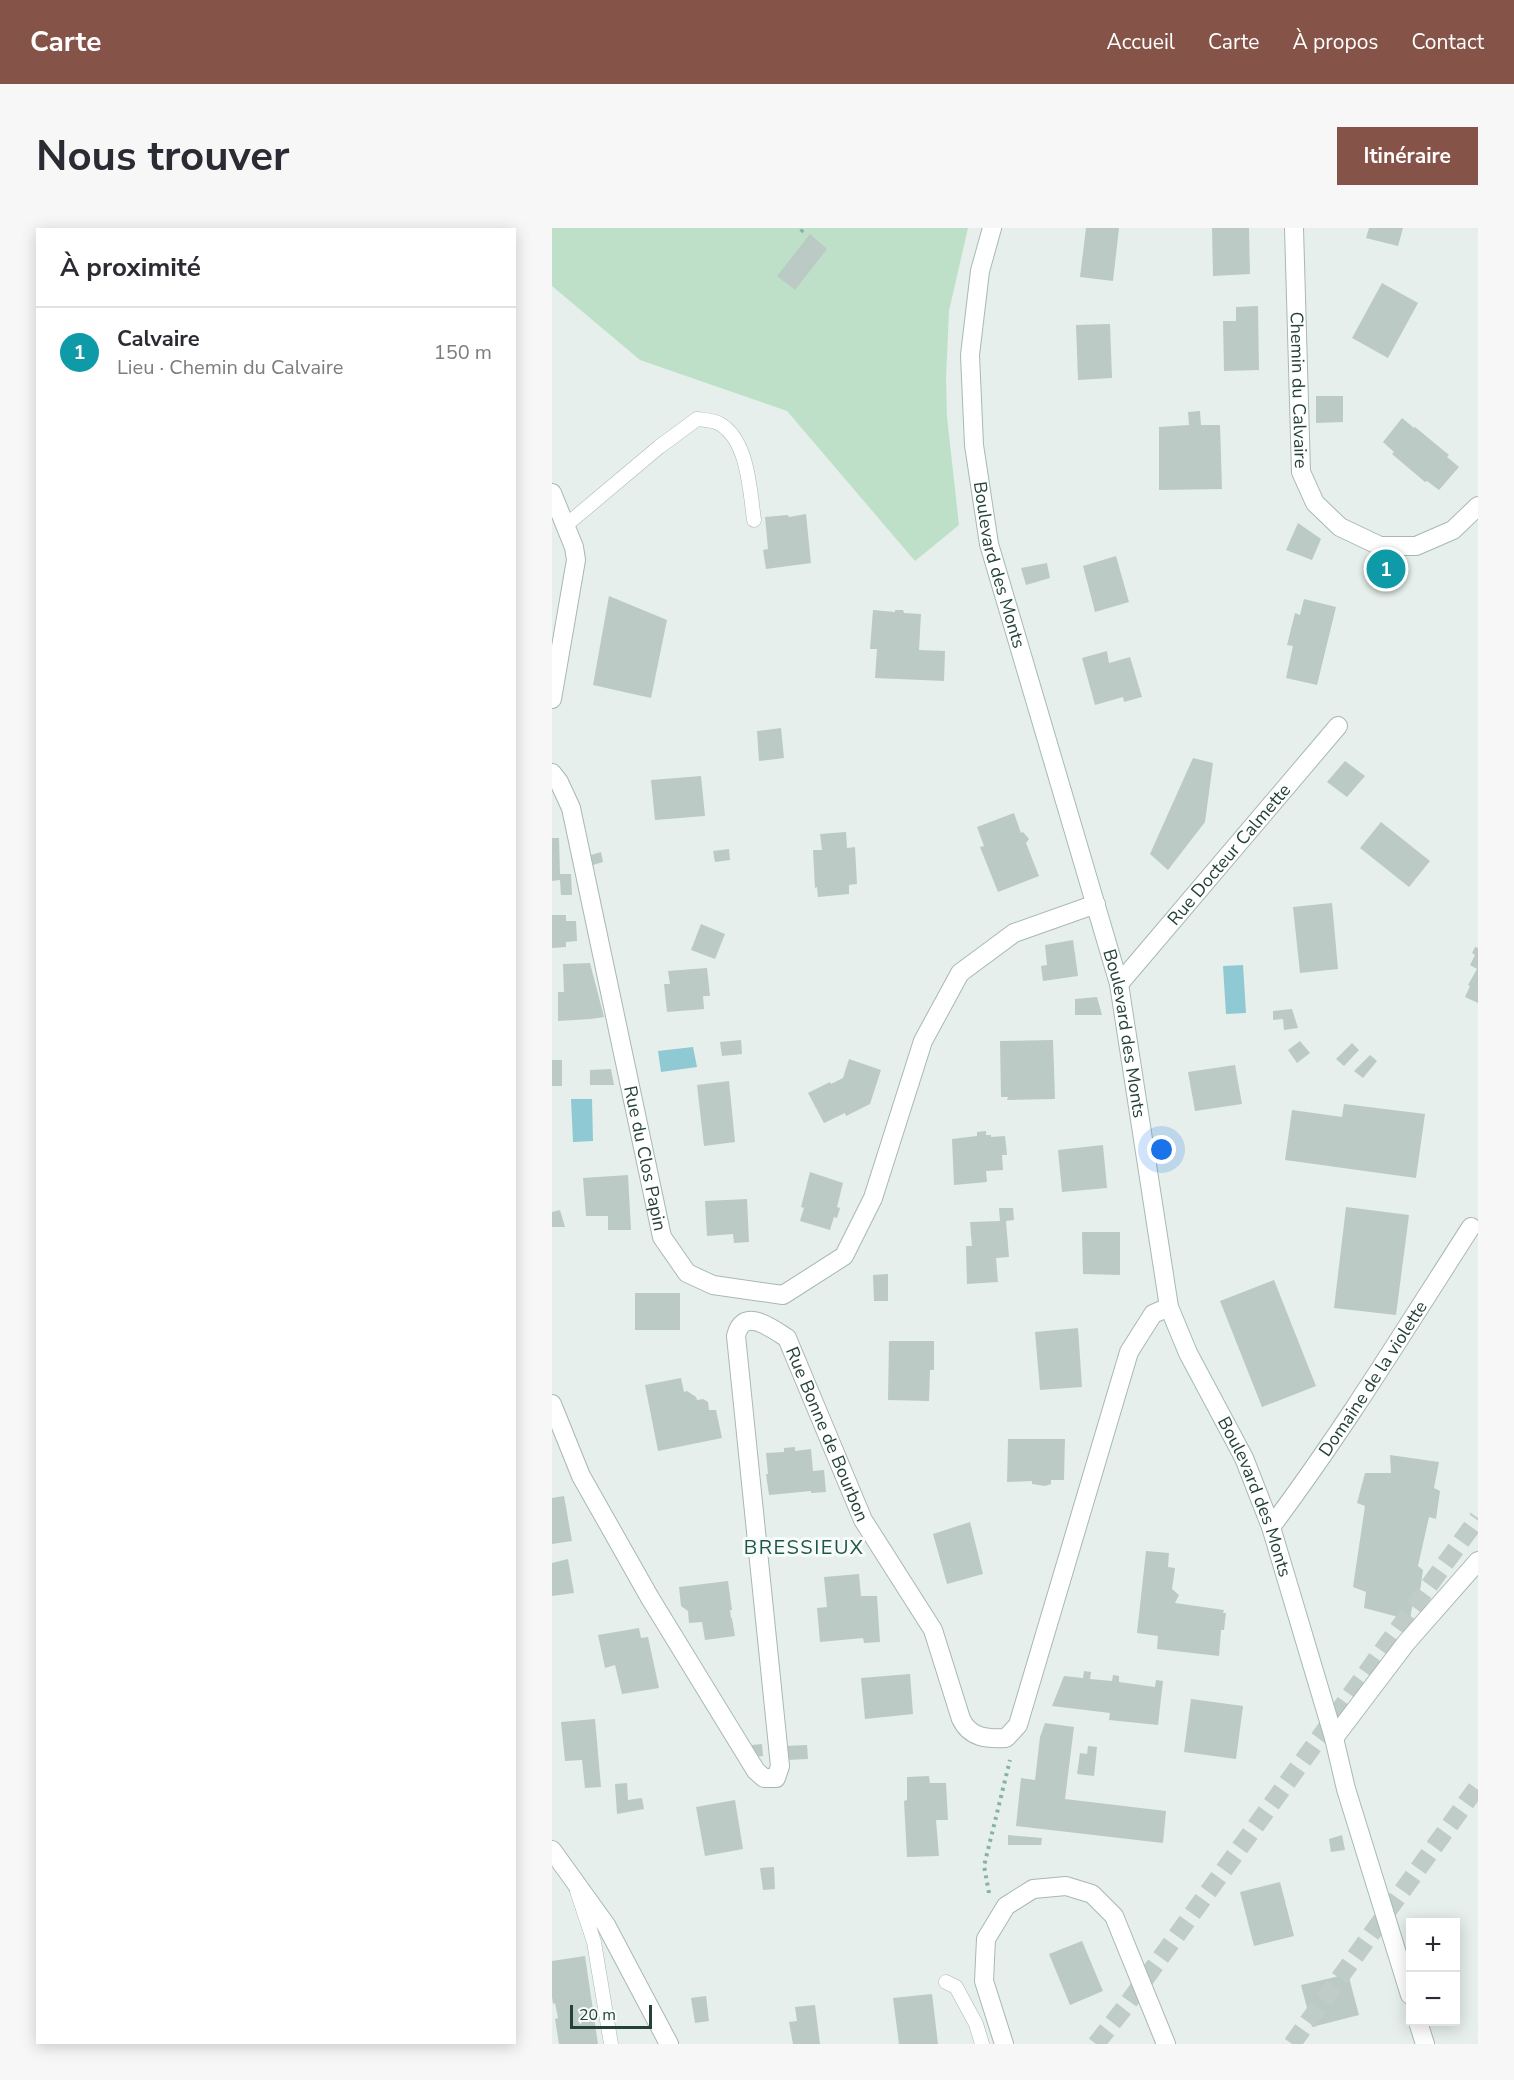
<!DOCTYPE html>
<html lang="fr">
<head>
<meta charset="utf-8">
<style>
	:root { --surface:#fff; --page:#f7f7f7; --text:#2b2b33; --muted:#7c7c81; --line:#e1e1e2; --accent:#855347 }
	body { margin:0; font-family:"Nunito Sans",sans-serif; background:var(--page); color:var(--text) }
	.controls { position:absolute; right:18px; bottom:18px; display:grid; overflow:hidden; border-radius:0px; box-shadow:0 3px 15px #0003 }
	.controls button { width:54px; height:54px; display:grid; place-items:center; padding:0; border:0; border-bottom:2px solid var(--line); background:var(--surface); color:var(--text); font:30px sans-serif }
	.scale { position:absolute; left:18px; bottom:15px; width:82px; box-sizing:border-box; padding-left:6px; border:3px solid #24423a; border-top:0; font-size:16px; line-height:21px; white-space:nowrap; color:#24423a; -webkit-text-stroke:4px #f7fbf9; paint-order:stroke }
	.you { position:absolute; left:610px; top:922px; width:21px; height:21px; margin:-15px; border:4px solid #fff; border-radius:50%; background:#1a73e8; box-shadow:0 0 0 9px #1a73e833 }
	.badge { display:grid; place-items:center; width:39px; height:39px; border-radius:50%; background:var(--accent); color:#fff; font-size:20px; font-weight:700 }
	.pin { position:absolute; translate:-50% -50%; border:3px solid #fff; box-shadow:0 2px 6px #0006 }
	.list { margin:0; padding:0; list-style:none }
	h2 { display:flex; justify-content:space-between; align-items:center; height:78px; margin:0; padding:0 24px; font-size:26px }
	h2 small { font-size:20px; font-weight:400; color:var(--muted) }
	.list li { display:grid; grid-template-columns:39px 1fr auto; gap:18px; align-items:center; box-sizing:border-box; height:90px; padding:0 24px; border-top:2px solid var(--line) }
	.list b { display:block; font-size:22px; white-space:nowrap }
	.list p { margin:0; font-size:20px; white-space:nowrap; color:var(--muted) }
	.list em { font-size:20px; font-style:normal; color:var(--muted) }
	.map { position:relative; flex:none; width:926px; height:1816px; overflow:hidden; border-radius:0px }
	header { display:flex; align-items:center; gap:36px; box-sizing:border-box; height:84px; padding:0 30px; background:var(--accent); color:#fff }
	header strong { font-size:28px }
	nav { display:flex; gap:33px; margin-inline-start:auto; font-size:21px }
	.intro { display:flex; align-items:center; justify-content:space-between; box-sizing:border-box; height:144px; padding:0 36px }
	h1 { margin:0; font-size:42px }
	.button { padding:15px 27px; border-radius:0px; background:var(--accent); color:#fff; font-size:21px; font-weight:700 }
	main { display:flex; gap:36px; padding:0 36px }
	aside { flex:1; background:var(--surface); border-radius:0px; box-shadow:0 3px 15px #0003 }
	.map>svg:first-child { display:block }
	.green { fill:#bfe0c8 }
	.water { fill:#8ec9d4 }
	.building { fill:#bbcac4 }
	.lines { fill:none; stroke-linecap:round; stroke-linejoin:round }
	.highway-tunnel { stroke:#bfccc8; stroke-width:18; stroke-dasharray:18 9; stroke-linecap:butt }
	.lane-casing { stroke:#a8b8b2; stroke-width:15 }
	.street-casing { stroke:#a8b8b2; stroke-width:20 }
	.secondary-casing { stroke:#a4bbb3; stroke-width:20 }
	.path { stroke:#86b3a5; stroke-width:4; stroke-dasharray:3 4.5; stroke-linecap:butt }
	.lane { stroke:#fff; stroke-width:14 }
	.street { stroke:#fff; stroke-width:18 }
	.secondary { stroke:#fff; stroke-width:18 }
	.labels { text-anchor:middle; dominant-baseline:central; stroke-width:6; stroke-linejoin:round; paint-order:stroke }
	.street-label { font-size:18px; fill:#24423a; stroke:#f7fbf9 }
	.neighbourhood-label { font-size:20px; letter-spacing:1.5px; fill:#1f5548; stroke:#f7fbf9 }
</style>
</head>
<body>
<header>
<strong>Carte</strong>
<nav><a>Accueil</a><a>Carte</a><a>À propos</a><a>Contact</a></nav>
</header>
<div class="intro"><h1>Nous trouver</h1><a class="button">Itinéraire</a></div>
<main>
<aside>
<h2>À proximité<small></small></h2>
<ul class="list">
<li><span class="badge" style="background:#0f9aa8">1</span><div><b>Calvaire</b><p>Lieu · Chemin du Calvaire</p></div><em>150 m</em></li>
</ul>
</aside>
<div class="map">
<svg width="926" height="1816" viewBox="0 0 926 1816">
	<rect width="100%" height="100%" fill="#e6efeb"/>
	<path class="green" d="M0 0H416L397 83 394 150 395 189 407 297 363 333 235 183 88 132 0 58Z"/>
	<g class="water">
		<path d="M691 737 694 785 674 786 671 738Z"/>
		<path d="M141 819 145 839 109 844 106 823Z"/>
		<path d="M19 871H40L41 913 21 914Z"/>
	</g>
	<g class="building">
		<path d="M534 0H567L561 53 528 49Z"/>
		<path d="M660 0H697L698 46 661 48Z"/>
		<path d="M817 0H851L846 18 814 10Z"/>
		<path d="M258 6 275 21 243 62 225 48Z"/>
		<path d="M830 55 866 75 836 130 800 110Z"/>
		<path d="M706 78 707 142 672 143 671 93H684V79Z"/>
		<path d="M558 96 560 150 526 152 524 97Z"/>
		<path d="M764 168H791V194L764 195Z"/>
		<path d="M648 183 649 197H668L670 261 607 262V199L637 197 636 184Z"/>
		<path d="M850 190 862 200 863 199 897 227 895 229 907 239 887 262 875 253 873 254 840 226 842 224 831 214Z"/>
		<path d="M254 286 259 335 214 341 211 322 216 321 213 289 236 287 237 289Z"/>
		<path d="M746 295 769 311 760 332 734 322Z"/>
		<path d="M564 328 577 374 543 384 531 338Z"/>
		<path d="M829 331 842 335 838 350 825 347Z"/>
		<path d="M495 335 498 350 474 357 469 340Z"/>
		<path d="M57 368 115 392 99 470 41 457Z"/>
		<path d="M752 371 784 379 765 457 734 450 741 418 735 417 743 385 748 387Z"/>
		<path d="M321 382 343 384V382H351L352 385 369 386 367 422 393 423 392 453 323 450 325 421H318Z"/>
		<path d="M555 423 557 435 578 429 590 469 572 474 571 469 543 477 530 430Z"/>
		<path d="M229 500 232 530 207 533 205 503Z"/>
		<path d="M641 530 661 535 653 594 616 642 598 626Z"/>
		<path d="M793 533 813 548 795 569 775 554Z"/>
		<path d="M149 548 153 588 103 592 99 552Z"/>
		<path d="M462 585 469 605 471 604 477 611 474 615 487 648 446 664 428 619 432 618 425 599Z"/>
		<path d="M829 594 878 633 857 659 808 620Z"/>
		<path d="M294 604 295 620 303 619 305 656 297 657V666L266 669 265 659 263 660 261 622H270L268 606Z"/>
		<path d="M0 610H7L8 646H19L20 667H9L8 652 0 653Z"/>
		<path d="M177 621 178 632 163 634 161 623Z"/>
		<path d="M49 624 51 634 41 637 39 627Z"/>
		<path d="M780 675 786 741 748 745 741 679Z"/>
		<path d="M0 687H14V693H24L25 713 14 714V719L0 720Z"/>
		<path d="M149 696 173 706 163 731 139 722Z"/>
		<path d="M521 712 526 748 491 753 489 738 495 737 493 717Z"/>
		<path d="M923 719 926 720V775L913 769 918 758 916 757 925 741 918 737 923 727 920 725Z"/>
		<path d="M38 735 52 789 39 791 6 793V764H12L11 736Z"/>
		<path d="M155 740 158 768H151L152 781 115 784 112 756H118L116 743Z"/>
		<path d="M545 769 550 787H523V771Z"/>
		<path d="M740 781 746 800 732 802 731 791 721 792V783Z"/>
		<path d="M189 812 190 826 170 828 168 814Z"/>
		<path d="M501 812 503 871 455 872 456 869H449L448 813Z"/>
		<path d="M748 813 758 825 745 835 736 822Z"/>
		<path d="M800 815 807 822 792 838 784 831Z"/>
		<path d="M818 827 825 833 811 850 802 843Z"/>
		<path d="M297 831 329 842 318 876 294 888 293 885 272 895 256 865 278 854 279 856 291 850Z"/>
		<rect x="0" y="832" width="10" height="26"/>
		<path d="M683 837 690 876 643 883 636 844Z"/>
		<path d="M59 841 62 857H38V842Z"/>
		<path d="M177 853 183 914 152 918 145 857Z"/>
		<path d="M792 876 873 886 864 950 733 932 740 882 790 889Z"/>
		<path d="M434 903V907H439V909L453 908 455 927H450L451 942 434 943 435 954 402 957 400 911 425 908V904Z"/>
		<path d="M551 917 555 960 510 964 506 922Z"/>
		<path d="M258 944 291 955 285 979 288 980 285 990 282 989 278 1002 248 993 252 980 249 979Z"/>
		<path d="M76 947 79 1002H56V988H34L31 950Z"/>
		<path d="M195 971 197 1014 182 1015 181 1006 155 1008 153 973Z"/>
		<path d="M794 979 857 987 844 1087 782 1080Z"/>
		<path d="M447 980H461L462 992 454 993 457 1029 444 1030 446 1054 415 1056 414 1018H420L418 994 448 993Z"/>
		<path d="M8 982 13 999H0V984Z"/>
		<path d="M530 1004H568V1047L531 1046Z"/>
		<path d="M336 1046V1073H322L321 1047Z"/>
		<path d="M722 1052 764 1158 710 1179 668 1073Z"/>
		<rect x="83" y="1065" width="45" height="37"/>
		<path d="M526 1100 530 1159 488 1162 483 1104Z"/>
		<path d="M337 1113H382V1142H378L377 1173 336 1172Z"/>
		<path d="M129 1150 132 1164 135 1163 144 1169 145 1172 151 1171 156 1174 157 1182H164L170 1210 106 1223 93 1157Z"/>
		<path d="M456 1211H513L512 1252H499V1256L493 1258 480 1256V1253L455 1254Z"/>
		<path d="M243 1219V1223L259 1221 261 1243 272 1242 274 1264 259 1265V1263L217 1267 214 1246H216L214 1225 232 1224V1220Z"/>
		<path d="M838 1227 887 1234 882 1260 888 1263 884 1291 877 1289 866 1338 871 1342 868 1363 862 1366 858 1392 812 1380 814 1364 801 1359 813 1278 805 1275 813 1245H839Z"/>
		<path d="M12 1268 20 1313 0 1316V1270Z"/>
		<path d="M418 1294 431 1346 395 1356 381 1306Z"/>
		<path d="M594 1323 617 1325 616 1339 623 1340 620 1361 627 1367 623 1375 672 1382 671 1385H674L672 1402H669L667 1428 605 1421 606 1408 585 1405Z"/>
		<path d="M16 1331 22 1365 0 1368V1335Z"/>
		<path d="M307 1346 309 1368H325L328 1414 312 1415 311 1410 268 1414 265 1380 275 1379 272 1349Z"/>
		<path d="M176 1353 180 1382H178L179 1390H180L183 1408 153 1412 150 1394 137 1395 136 1383 129 1378 127 1359Z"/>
		<path d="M87 1400 89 1410 96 1409 107 1460 70 1466 63 1437 53 1440 46 1407Z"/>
		<path d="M532 1443 539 1444 538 1451 560 1453 561 1447 567 1448V1454L603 1459 604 1452 611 1453 606 1497 557 1492 558 1485 500 1478 512 1448 531 1450Z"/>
		<path d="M358 1446 361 1486 313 1491 309 1450Z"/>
		<path d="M639 1471 691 1478 684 1531 632 1524Z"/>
		<path d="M43 1491 49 1559 33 1560 30 1532 13 1533 9 1494Z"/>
		<path d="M493 1495 522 1499 513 1571 614 1583 611 1615 464 1598 469 1550 483 1552 488 1509Z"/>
		<path d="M210 1516 211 1528 201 1529 200 1517Z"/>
		<path d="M255 1517 256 1531 234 1532 233 1518Z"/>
		<path d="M536 1518 545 1519 542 1548 525 1546 528 1525 535 1526Z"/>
		<path d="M377 1548 378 1555H394L396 1592H384L387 1628 355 1629 352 1573 355 1572V1549Z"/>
		<path d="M75 1555 76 1572 90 1570 92 1581 65 1586 63 1556Z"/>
		<path d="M183 1572 191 1621 153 1628 144 1579Z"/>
		<path d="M456 1607 490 1610 489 1617H456Z"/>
		<path d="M790 1607 793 1622 779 1624 777 1611Z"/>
		<path d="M222 1639 223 1661 211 1662 208 1640Z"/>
		<path d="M728 1654 742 1708 702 1718 688 1664Z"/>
		<path d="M530 1713 551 1763 518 1777 497 1726Z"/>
		<path d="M33 1728 46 1816H7L3 1791 6 1790 3 1775 1 1776 0 1769V1733Z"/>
		<path d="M796 1746 807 1787 760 1799 749 1757Z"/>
		<path d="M380 1766 386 1816H347L341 1770Z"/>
		<path d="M154 1768 157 1793 143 1795 139 1770Z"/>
		<path d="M263 1777 268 1816H241L237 1794 245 1793 243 1779Z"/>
	</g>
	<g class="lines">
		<g class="highway-tunnel">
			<path d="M544 1816 573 1779 926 1290"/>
			<path d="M740 1816 926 1558"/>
		</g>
		<g class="lane-casing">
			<g id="lane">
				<path d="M13 298 107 219 145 191C152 192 162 192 168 196 196 212 198 263 202 292"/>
				<path d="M25 1663 42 1714 59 1816"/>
				<path d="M394 1754 404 1759 424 1796 430 1816"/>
			</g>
		</g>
		<g class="street-casing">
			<g id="street">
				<path id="s1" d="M742 0 749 244 763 275 788 299 828 318H864L901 302 926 278"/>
				<path d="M0 265 22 319 24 332 0 471"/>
				<path id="s2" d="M0 545 7 554 19 580 110 1009 135 1045 161 1057 231 1067 292 1028 321 970 371 813 408 745 462 705 544 676"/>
				<path id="s3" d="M567 756 786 498"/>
				<path id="s4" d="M0 1176 29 1248 98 1370 204 1543 212 1550H224L228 1538 184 1108C191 1078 219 1100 235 1110L311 1292 381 1402 409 1491C418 1510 435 1511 454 1510L466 1497 577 1124 601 1086 617 1079"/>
				<path id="s5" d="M719 1299C791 1203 854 1100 919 999"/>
				<path d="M782 1510 854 1415 926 1333"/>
				<path d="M0 1622 54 1697 117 1816"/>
				<path d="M452 1816 432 1753 434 1711 454 1678 481 1661 514 1658 540 1666 562 1688 614 1816"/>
			</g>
		</g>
		<g class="secondary-casing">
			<g id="secondary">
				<path id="s6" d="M440 0 428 43 418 127 422 217 437 316 567 756 617 1079 636 1125 692 1230 719 1299 782 1510 794 1561 858 1767"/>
				<path d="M866 1794 873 1816"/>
			</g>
		</g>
		<g class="path">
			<path d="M249 4 252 0"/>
			<path d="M437 1665 432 1638 458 1532"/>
		</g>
		<use href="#lane" class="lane"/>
		<use href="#street" class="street"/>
		<use href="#secondary" class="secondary"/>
	</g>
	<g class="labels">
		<g class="street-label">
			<text stroke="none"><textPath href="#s1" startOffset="162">Chemin du Calvaire</textPath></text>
			<text stroke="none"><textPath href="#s6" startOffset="342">Boulevard des Monts</textPath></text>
			<text stroke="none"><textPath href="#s3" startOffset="170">Rue Docteur Calmette</textPath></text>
			<text stroke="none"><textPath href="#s6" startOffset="828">Boulevard des Monts</textPath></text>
			<text stroke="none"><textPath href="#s2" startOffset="398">Rue du Clos Papin</textPath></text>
			<text stroke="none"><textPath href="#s5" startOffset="180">Domaine de la violette</textPath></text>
			<text stroke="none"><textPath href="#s4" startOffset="1056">Rue Bonne de Bourbon</textPath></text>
			<text stroke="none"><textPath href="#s6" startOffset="1314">Boulevard des Monts</textPath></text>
		</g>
		<g class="neighbourhood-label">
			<text x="252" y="1319">BRESSIEUX</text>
		</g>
	</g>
</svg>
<div class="controls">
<button>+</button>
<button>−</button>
</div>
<div class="scale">20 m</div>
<div class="you"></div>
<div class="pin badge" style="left:834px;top:341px;background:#0f9aa8">1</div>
</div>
</main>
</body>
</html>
